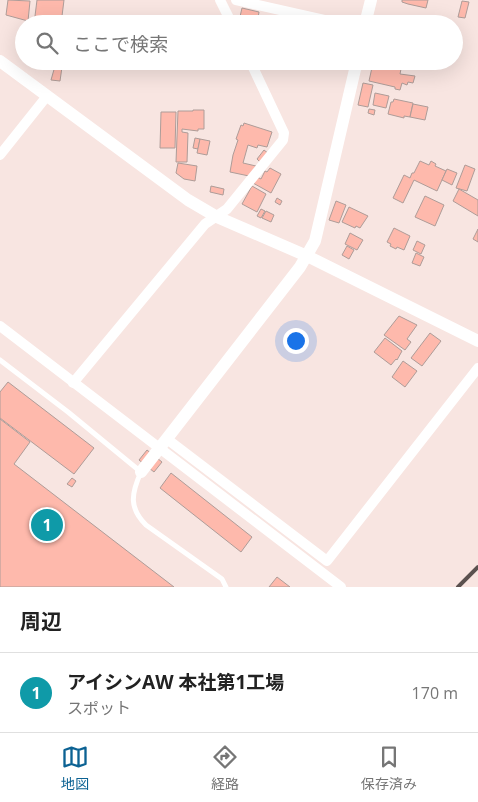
<!DOCTYPE html>
<html lang="ja">
<head>
<meta charset="utf-8">
<style>
	:root { --surface:#fff; --page:#f2f2f2; --text:#222; --muted:#767676; --line:#e0e0e0; --accent:#0c6293 }
	body { margin:0; font-family:"Open Sans","Noto Sans JP",sans-serif; background:var(--page); color:var(--text) }
	.you { position:absolute; left:295px; top:340px; width:18px; height:18px; margin:-12px; border:4px solid #fff; border-radius:50%; background:#1a73e8; box-shadow:0 0 0 8px #1a73e833 }
	.badge { display:grid; place-items:center; width:32px; height:32px; border-radius:50%; background:var(--accent); color:#fff; font-size:16px; font-weight:700 }
	.pin { position:absolute; translate:-50% -50%; border:2px solid #fff; box-shadow:0 1px 5px #0006 }
	.list { margin:0; padding:0; list-style:none }
	h2 { display:flex; justify-content:space-between; align-items:center; height:65px; margin:0; padding:0 20px; font-size:21px }
	h2 small { font-size:16px; font-weight:400; color:var(--muted) }
	.list li { display:grid; grid-template-columns:32px 1fr auto; gap:15px; align-items:center; box-sizing:border-box; height:80px; padding:0 20px; border-top:1px solid var(--line) }
	.list b { display:block; font-size:19px; white-space:nowrap }
	.list p { margin:0; font-size:16px; white-space:nowrap; color:var(--muted) }
	.list em { font-size:16px; font-style:normal; color:var(--muted) }
	.icon { flex:none; width:28px; height:28px; fill:none; stroke:currentColor; stroke-width:2; stroke-linecap:round; stroke-linejoin:round }
	.map { position:relative; flex:none; width:478px; height:587px; overflow:hidden }
	.search { position:absolute; background:var(--surface); box-shadow:0 5px 20px #0002; left:15px; right:15px; top:15px; height:55px; display:flex; align-items:center; gap:12px; box-sizing:border-box; padding:0 18px; border-radius:28px; color:var(--muted); font-size:19px }
	.sheet { height:145px; background:var(--surface) }
	nav { display:flex; justify-content:space-around; align-items:center; box-sizing:border-box; height:70px; border-top:1px solid var(--line); background:var(--surface); font-size:14px; color:var(--muted) }
	nav a { display:grid; justify-items:center; gap:2px }
	nav .on { color:var(--accent) }
	.map>svg:first-child { display:block }
	.building { fill:#feb9ac; stroke:#ae9c98 }
	.lines { fill:none; stroke-linecap:round; stroke-linejoin:round }
	.service { stroke:#fff; stroke-width:5 }
	.minor { stroke:#fff; stroke-width:10 }
	.tertiary { stroke:#fff; stroke-width:12 }
	.rail { stroke:#5b514f; stroke-width:4 }
</style>
</head>
<body>
<div class="map">
<svg width="478" height="587" viewBox="0 0 478 587">
	<rect width="100%" height="100%" fill="#f8e5e1"/>
	<g class="building">
		<path d="M8 0 30 1 28 21 6 15Z"/>
		<path d="M37 0H64L61 24H34Z"/>
		<path d="M402 0H428L426 8 408 4 402 2Z"/>
		<path d="M462 1 469 2 465 18 458 17Z"/>
		<path d="M242 8 259 12 257 24 239 21Z"/>
		<path d="M373 63 401 69 400 74 415 76 413 83 408 82 407 85 402 83 400 90 395 89V87L369 81Z"/>
		<path d="M55 66 62 67 60 81 51 80Z"/>
		<path d="M363 83 373 85 368 107 358 105Z"/>
		<path d="M375 93 389 96 386 108 373 105Z"/>
		<path d="M394 99 413 103 410 117 404 116V118L388 114 391 102H393Z"/>
		<path d="M413 104 428 107 425 120 410 117Z"/>
		<path d="M369 109 375 110 374 115 368 113Z"/>
		<path d="M193 110H204V129H198V131L182 129V132L188 133 187 162H176L178 111H193Z"/>
		<path d="M161 112H176L175 148H160Z"/>
		<path d="M244 123 272 132 267 147 258 145 257 148 248 145 243 163 256 166 249 176 230 172 233 155 238 140 236 139 241 125 243 126Z"/>
		<path d="M195 138 200 139 198 149 193 148Z"/>
		<path d="M200 139 210 141 207 155 197 153Z"/>
		<path d="M264 150 269 154 261 163 257 159Z"/>
		<path d="M420 161 429 165 431 161 436 164 435 166 446 171 437 191 414 180 403 203 393 198 404 175 410 178 412 173H414Z"/>
		<path d="M178 163 197 166 195 181 184 179 176 173Z"/>
		<path d="M465 165 475 169 467 191 456 188Z"/>
		<path d="M270 168 281 174 271 193 253 183 257 177 261 179 265 171 267 172Z"/>
		<path d="M447 169 457 173 452 185 442 180Z"/>
		<path d="M211 186 224 189 223 195 210 192Z"/>
		<path d="M252 186 266 194 257 212 242 204Z"/>
		<path d="M459 189 478 200V216L453 201Z"/>
		<path d="M425 196 444 205 435 226 415 217Z"/>
		<path d="M277 198 282 201 280 205 275 202Z"/>
		<path d="M336 201 346 205 339 223 329 220Z"/>
		<path d="M349 207 368 216 360 228 356 226 355 228 342 222Z"/>
		<path d="M261 209 265 211 261 218 257 216Z"/>
		<path d="M266 211 274 215 271 222 262 218Z"/>
		<path d="M394 228 410 236 404 250 397 247 396 249 390 246 391 244 387 242Z"/>
		<path d="M478 229V242L473 239Z"/>
		<path d="M350 233 363 240 357 250 345 244Z"/>
		<path d="M417 241 425 245 421 254 413 250Z"/>
		<path d="M347 246 354 250 349 259 342 255Z"/>
		<path d="M416 253 424 257 420 266 412 263Z"/>
		<path d="M399 316 417 325 407 339 411 342 405 350 384 335Z"/>
		<path d="M430 333 441 341 422 366 411 358Z"/>
		<path d="M385 338 402 351 397 360 396 359 391 365 374 352Z"/>
		<path d="M403 361 417 371 405 387 392 377Z"/>
		<path d="M8 382 94 448 74 474 0 418V392Z"/>
		<path d="M0 419 30 442 14 464 174 587H0Z"/>
		<path d="M147 450 162 462 154 472 139 460Z"/>
		<path d="M171 473 252 537 241 552 160 488Z"/>
		<path d="M72 478 76 481 72 487 67 484Z"/>
		<path d="M277 577 290 587H269Z"/>
	</g>
	<g class="lines">
		<path class="service" d="M0 360 68 412 141 472C131 494 129 508 146 525L222 579 226 587"/>
		<g class="minor">
			<path d="M220 0 232 24"/>
			<path d="M236 0 342 24"/>
			<path d="M0 155 47 96"/>
			<path d="M0 326 341 587"/>
			<path d="M73 383 205 224 227 209 283 140 284 133 250 61"/>
			<path d="M167 439 327 561 478 368"/>
		</g>
		<g class="tertiary">
			<path d="M365 24 371 0"/>
			<path d="M0 61 188 200 217 217 307 256 478 341"/>
			<path d="M141 472 300 267 315 241 357 61"/>
		</g>
		<path class="rail" d="M458 587 478 567"/>
	</g>
</svg>
<div class="you"></div>
<div class="pin badge" style="left:47px;top:525px;background:#0f9aa8">1</div>
<div class="search"><svg class="icon" aria-label="search" viewBox="0 0 24 24"><circle cx="10" cy="10" r="6"/><path d="M15 15l6 6"/></svg>ここで検索</div>
</div>
<section class="sheet">
<h2>周辺<small></small></h2>
<ul class="list">
<li><span class="badge" style="background:#0f9aa8">1</span><div><b>アイシンAW 本社第1工場</b><p>スポット</p></div><em>170 m</em></li>
</ul>
</section>
<nav>
<a class="on"><svg class="icon" aria-label="map" viewBox="0 0 24 24"><path d="M3 6l6-2 6 2 6-2v14l-6 2-6-2-6 2zM9 4v14M15 6v14"/></svg>地図</a>
<a><svg class="icon" aria-label="directions" viewBox="0 0 24 24"><path d="M12 3l9 9-9 9-9-9zM9 14v-3h6M13 9l2 2-2 2"/></svg>経路</a>
<a><svg class="icon" aria-label="saved" viewBox="0 0 24 24"><path d="M7 4h10v16l-5-4-5 4z"/></svg>保存済み</a>
</nav>
</body>
</html>
